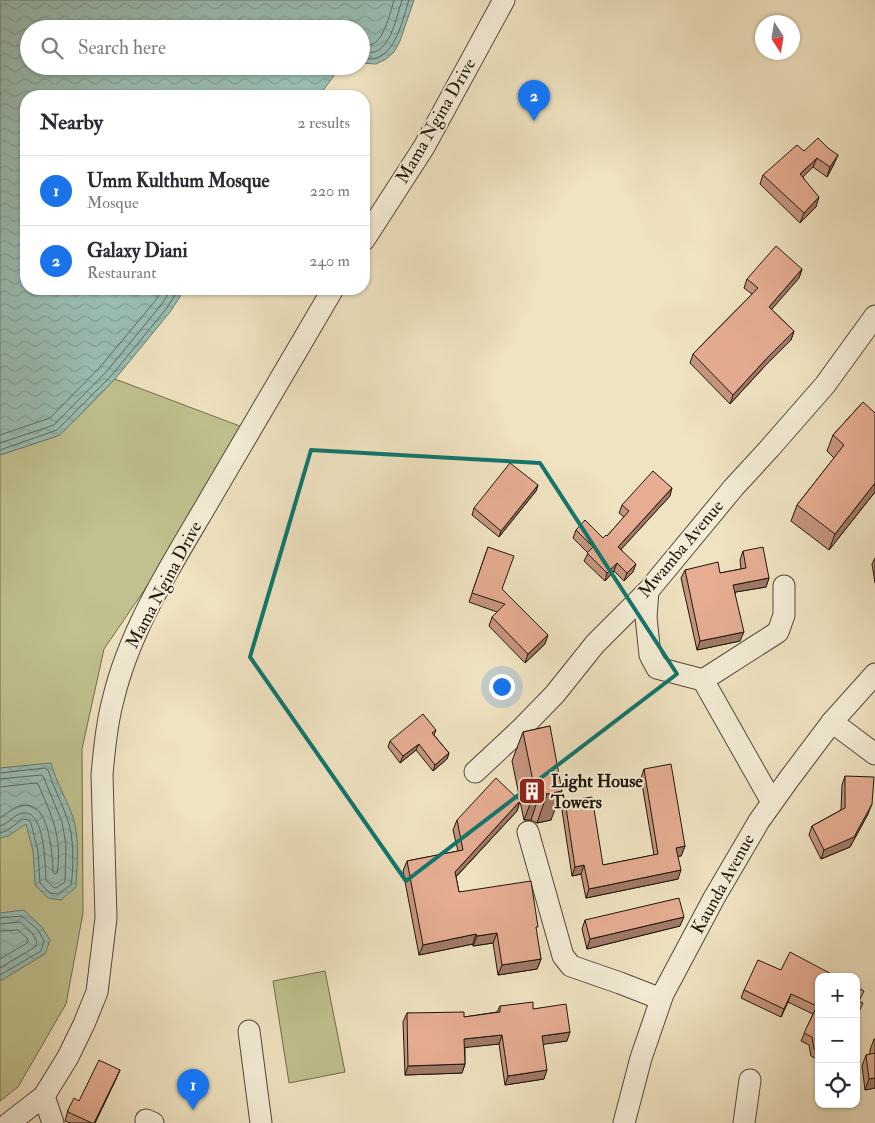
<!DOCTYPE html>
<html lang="en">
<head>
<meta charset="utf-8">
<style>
	:root { --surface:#fff; --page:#f2f2f3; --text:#2b2b33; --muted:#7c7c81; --line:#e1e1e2; --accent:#1a73e8 }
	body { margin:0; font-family:"IM FELL Double Pica",serif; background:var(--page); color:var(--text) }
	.controls { position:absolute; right:15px; bottom:15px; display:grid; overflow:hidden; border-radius:10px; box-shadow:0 1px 4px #0004 }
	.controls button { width:45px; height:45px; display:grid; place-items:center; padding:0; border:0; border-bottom:1px solid var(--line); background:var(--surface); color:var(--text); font:25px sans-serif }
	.compass { position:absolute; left:755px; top:15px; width:45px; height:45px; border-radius:50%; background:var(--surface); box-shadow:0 1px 4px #0004; rotate:168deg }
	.you { position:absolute; left:501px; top:686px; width:18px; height:18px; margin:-12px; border:4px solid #fff; border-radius:50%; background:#1a73e8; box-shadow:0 0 0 8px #1a73e833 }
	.badge { display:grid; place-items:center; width:32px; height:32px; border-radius:50%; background:var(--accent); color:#fff; font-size:16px; font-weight:700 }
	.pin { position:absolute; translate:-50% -41px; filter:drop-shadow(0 1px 2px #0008) }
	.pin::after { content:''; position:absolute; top:26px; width:18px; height:15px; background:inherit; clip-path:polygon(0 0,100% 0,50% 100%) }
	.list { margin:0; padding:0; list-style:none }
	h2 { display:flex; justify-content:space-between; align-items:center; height:65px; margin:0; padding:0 20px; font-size:21px }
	h2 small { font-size:16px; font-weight:400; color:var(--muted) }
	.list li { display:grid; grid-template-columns:32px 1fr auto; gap:15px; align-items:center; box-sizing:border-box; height:70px; padding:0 20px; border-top:1px solid var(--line) }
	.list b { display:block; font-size:19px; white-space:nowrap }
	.list p { margin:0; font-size:16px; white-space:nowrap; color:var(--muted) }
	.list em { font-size:16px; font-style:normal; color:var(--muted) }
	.icon { flex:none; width:28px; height:28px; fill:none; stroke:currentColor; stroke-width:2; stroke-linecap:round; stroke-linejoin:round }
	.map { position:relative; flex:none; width:875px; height:1123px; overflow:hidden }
	.search { position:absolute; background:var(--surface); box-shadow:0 1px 4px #0004; left:20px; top:20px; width:350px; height:55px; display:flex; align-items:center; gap:12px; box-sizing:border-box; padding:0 18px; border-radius:28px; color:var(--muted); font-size:19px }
	.panel { position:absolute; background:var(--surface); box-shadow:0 1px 4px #0004; left:20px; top:90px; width:350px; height:205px; border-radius:20px }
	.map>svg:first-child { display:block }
	.grass { fill:#c0c18e; stroke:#706c4e }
	.water { fill:url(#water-waves); stroke:#697b72 }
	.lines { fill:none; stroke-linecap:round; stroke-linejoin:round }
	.shore { stroke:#5c6a61; stroke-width:1 }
	.minor-casing { stroke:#53493b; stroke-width:23 }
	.minor { stroke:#f5edd7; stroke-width:21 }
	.wall { fill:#c6957e; stroke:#1f160e }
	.shaded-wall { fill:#a17966; stroke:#1f160e }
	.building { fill:#e6ad92; stroke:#1f160e }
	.marked { fill:none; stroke:#0f766e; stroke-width:4; stroke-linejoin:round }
	.labels { text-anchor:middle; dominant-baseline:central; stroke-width:4; stroke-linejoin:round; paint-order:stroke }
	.street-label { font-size:18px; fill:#1f160e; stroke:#f5edd7 }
	.poi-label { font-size:18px; font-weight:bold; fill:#1f160e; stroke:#f5edd7; text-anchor:start }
</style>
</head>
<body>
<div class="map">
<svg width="875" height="1123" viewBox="0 0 875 1123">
	<defs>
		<pattern id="water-waves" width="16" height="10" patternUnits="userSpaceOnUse" patternTransform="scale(1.25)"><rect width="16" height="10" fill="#9abeb4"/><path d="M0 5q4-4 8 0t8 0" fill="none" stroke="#84a39a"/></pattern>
	</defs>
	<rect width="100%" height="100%" fill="#f0e3c1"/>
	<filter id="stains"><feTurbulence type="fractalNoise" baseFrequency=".004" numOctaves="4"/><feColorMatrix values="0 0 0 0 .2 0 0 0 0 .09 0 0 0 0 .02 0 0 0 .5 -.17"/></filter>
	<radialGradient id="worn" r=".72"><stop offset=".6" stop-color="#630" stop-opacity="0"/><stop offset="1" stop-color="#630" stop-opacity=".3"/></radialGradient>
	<g class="grass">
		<path d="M115 379 253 431 104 649 82 749 83 913 66 1004 18 1087 0 1101V455L60 435Z"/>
		<path d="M325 971 345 1072 289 1083 273 981Z"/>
	</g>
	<g class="water">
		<path d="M0 0H414L400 41 394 52 386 59 376 64 361 63V29H29V66H341L319 96H26V289H185L170 312 115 379 60 435 0 455Z"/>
		<path d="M51 763C56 782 66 798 73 817 80 839 77 864 76 887L61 900 48 898 35 885 33 851 26 824 8 836 0 838V768Z"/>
		<path d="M24 910 42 927 50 940 45 954 0 981V913Z"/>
	</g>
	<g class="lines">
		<g class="shore">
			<path d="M361 45C365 45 370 46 373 44 384 39 391 11 394 0"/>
			<path d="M361 52C365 52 370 53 374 52 391 48 397 15 402 0"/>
			<path d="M361 58C365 58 369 59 373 59 396 55 403 18 409 0"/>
			<path d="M0 435 50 418 101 366 155 301 163 289"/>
			<path d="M0 443 54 425 107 371 161 305 172 289"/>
			<path d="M0 450 57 430 111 376 166 309 179 289"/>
			<path d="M0 773 45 768 48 770C53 786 61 801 67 818 74 835 74 867 71 885L58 894 50 893 40 883 38 851 31 823 29 820 23 819 6 831 0 833"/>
			<path d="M0 779 41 775 43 776 62 822 66 845 65 882 56 888 53 887 46 880C45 866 45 811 24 813 15 813 9 824 0 826"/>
			<path d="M0 787 35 783 38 784C51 814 63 838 57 873L55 874 53 872C52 853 50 798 20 806 13 808 6 814 0 818"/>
			<path d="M0 918 22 916 38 930 44 941 41 951 0 975"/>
			<path d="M0 924 20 922 33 934 37 942 35 947 0 968"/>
			<path d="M0 931 18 930 27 938 28 941 27 943 0 959"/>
		</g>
		<g class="minor-casing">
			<g id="minor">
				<path d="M364 240 424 147 504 0"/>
				<path d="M648 591 646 617 650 655 657 668 703 680 772 802"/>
				<path d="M703 680 778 632 784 615V586"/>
				<path d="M832 722 875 754"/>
				<path d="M475 772 521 729 555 694 595 644 648 591 734 487 769 449 825 385 875 316"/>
				<path d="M528 832 563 956 571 966 620 983 661 999"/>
				<path d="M249 1031 261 1123"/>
				<path d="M44 1096 53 1123"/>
				<path d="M146 1120 153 1123"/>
				<path d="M9 1123 44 1096 68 1057 84 1024 97 992 106 918 102 775C104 751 107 722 113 700 131 624 176 558 214 492 254 424 293 356 333 289"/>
				<path d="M624 1123 641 1058 663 994 714 898 759 821 789 779 832 722 875 674"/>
				<path d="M744 1123 750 1080"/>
			</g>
		</g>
		<use href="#minor" class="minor"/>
	</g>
	<g class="wall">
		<path d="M804 151 834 164 827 177 813 167 803 177 816 207 800 223 760 184 763 175Z"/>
		<path d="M802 269 799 278 771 309 794 331 791 340 764 367 730 404 690 363 693 354 752 294 744 288 747 279Z"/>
		<path d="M863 402 875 492 829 550 791 521 797 505 834 458 827 451 833 435Z"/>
		<path d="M538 485 536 491 499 537 472 515 474 508Z"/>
		<path d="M670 496 621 549 633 572 624 581 614 571 605 581 584 561 588 553 573 538 576 530 603 538 607 536 624 517 619 513 622 505Z"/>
		<path d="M488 547 502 589 545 644 525 663 489 626 492 617 497 612 469 602Z"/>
		<path d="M743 551 769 578 766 587 735 592 740 641 697 650 681 578 685 570 720 573 741 569 740 560Z"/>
		<path d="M875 558V583L872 564Z"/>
		<path d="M550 726 551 820 537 823 531 820H524L520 801 517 811 456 877 459 892 536 933 541 959 537 969 498 975 493 943 473 946V944L419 955 403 871 407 861 458 851 453 830 457 820 520 800 512 761 523 732Z"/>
		<path d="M436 730 434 735 449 753 447 759 433 771 416 750 400 763 388 747 390 741Z"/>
		<path d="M644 769 685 846 681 856H678V879L586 898 581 874 572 876 562 810 565 801 603 865 654 855 641 778Z"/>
		<path d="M845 776 868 814 850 847 821 859 809 835 812 826 841 810 842 785Z"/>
		<path d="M585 920 680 926 587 949 582 929Z"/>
		<path d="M819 977V1060L811 1056 809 1045 801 1041 813 1014 788 1002 781 1017 741 998 744 990Z"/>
		<path d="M500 1006 533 1009 567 1041 543 1044 544 1079 505 1085 499 1044 465 1047V1064L462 1073 405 1075 403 1022 407 1013 464 1017 497 1012Z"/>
		<path d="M874 1039H875V1088L865 1090 862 1066 866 1055 870 1054V1050Z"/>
		<path d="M120 1070 116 1079 95 1123H70L65 1121 68 1110Z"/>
	</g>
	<g class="shaded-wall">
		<path d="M838 155 834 164 827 177 830 167Z"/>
		<path d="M817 158 813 167 797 183 800 174Z"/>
		<path d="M819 197 816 207 800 223 804 213Z"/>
		<path d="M802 269 799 278 766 316 769 307Z"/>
		<path d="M794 331 791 340 764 367 730 404 733 395 767 358Z"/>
		<path d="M875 483V492L829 550 835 534Z"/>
		<path d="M538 485 536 491 499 537 501 531Z"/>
		<path d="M672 488 670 496 616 555 618 547Z"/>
		<path d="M617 563 614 571 605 581 607 573Z"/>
		<path d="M636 564 633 572 624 581 627 573Z"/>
		<path d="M769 578 766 587 730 593 733 585Z"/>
		<path d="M744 632 740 641 697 650 700 641Z"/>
		<path d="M548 635 545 644 525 663 528 654Z"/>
		<path d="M419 744 416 750 400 763 403 756Z"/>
		<path d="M449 753 447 759 433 771 435 765Z"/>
		<path d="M541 790 531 820H524L535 791Z"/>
		<path d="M562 791 551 820 537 823 547 794Z"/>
		<path d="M520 801 517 811 451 882 455 872Z"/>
		<path d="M872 804 868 814 850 847 821 859 824 850Z"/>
		<path d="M685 846 681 856 673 857 676 848Z"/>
		<path d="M584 865 581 874 572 876 575 867Z"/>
		<path d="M681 870 678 879 586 898 589 889Z"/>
		<path d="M684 917 680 926 587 949 590 939Z"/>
		<path d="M497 933 493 943 473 946 477 936Z"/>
		<path d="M476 934 473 944 419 955 423 945Z"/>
		<path d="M541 959 537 969 498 975 502 965Z"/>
		<path d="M791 994 788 1002 781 1017 784 1009Z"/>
		<path d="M570 1032 567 1041 539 1045 542 1036Z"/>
		<path d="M502 1035 499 1044 461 1048 464 1039Z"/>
		<path d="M465 1064 462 1073 405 1075 408 1066Z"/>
		<path d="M120 1070 116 1079 95 1123H94Z"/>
		<path d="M547 1070 544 1079 505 1085 508 1076Z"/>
		<path d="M875 1078V1088L865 1090 869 1079Z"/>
	</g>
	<g class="building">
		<path d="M818 138 828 148 838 155 830 167 817 158 800 174 819 197 804 213 763 175 797 145 804 151Z"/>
		<path d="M776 246 802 269 769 307 794 331 767 358 733 395 693 354 758 288 747 279Z"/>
		<path d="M863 402 875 413V483L835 534 797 505 844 445 833 435Z"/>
		<path d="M510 463 538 485 501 531 474 508Z"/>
		<path d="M653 471 672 488 618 547 636 564 627 573 617 563 607 573 587 553 593 547 576 530 585 520 603 538 606 535 607 536 629 511 622 505Z"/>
		<path d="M488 547 514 556 502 589 548 635 528 654 492 617 505 604 472 593Z"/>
		<path d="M763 547 769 578 733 585 744 632 700 641 685 570 718 562 720 573 746 568 743 551Z"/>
		<path d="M423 714 436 730 432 733 449 753 435 765 419 744 403 756 390 741Z"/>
		<path d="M550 726 562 791 547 794 541 790 535 791 523 732Z"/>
		<path d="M671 764 685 846 676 848 681 870 589 889 584 865 575 867 565 801 592 797 603 865 658 854 644 769Z"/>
		<path d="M845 776 874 777 872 804 854 837 824 850 812 826 845 808Z"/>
		<path d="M496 778 520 801 455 872 459 892 531 881 538 927H536L541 959 502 965 497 933 477 936 476 934 423 945 407 861 463 850 457 820Z"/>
		<path d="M679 898 684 917 590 939 585 920Z"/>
		<path d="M790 952 837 977H819V1051L814 1049 812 1037 804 1033 817 1006 791 994 784 1009 744 990 758 960 781 970Z"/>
		<path d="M856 987 864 991 859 1001 863 1003 856 1018Z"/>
		<path d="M533 1002V1009L566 1004 570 1032 542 1036 547 1070 508 1076 502 1035 464 1039 465 1064 408 1066 407 1013 464 1012V1017L500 1012V1006Z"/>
		<path d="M875 1053V1078L869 1079 866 1055Z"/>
		<path d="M99 1060 120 1070 94 1123H92L68 1112V1110L74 1098 79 1101Z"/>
	</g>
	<path class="marked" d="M311 450 540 463 677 674 406 881 250 657Z"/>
	<defs>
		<g id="building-square" transform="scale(1.4375)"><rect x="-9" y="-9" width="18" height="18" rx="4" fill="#8f2418" stroke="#f5edd7"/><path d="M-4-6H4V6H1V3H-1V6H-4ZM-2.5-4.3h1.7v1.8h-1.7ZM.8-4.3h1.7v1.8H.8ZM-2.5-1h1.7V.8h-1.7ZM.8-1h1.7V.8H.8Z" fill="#fff"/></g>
	</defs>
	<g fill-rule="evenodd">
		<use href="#building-square" x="532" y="791"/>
	</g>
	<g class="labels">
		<g class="street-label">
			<text transform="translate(436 121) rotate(-60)">Mama Ngina Drive</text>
			<text transform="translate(681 549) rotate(-50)">Mwamba Avenue</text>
			<text transform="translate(164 585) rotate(-62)">Mama Ngina Drive</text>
			<text transform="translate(723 884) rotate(-61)">Kaunda Avenue</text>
		</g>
		<g class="poi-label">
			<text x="551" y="781">Light House<tspan x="551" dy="21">Towers</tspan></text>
		</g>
	</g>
	<rect width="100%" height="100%" filter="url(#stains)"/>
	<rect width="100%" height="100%" fill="url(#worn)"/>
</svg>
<div class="controls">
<button>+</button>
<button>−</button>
<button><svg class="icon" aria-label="locate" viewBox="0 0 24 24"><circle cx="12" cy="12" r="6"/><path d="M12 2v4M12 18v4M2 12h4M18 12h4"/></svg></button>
</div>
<svg class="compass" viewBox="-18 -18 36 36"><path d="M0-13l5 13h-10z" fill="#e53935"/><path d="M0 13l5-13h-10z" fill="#7c7c81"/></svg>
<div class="you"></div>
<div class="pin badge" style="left:193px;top:1110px">1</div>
<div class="pin badge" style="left:534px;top:121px">2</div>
<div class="search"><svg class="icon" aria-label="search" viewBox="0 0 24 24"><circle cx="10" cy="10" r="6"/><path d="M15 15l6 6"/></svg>Search here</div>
<section class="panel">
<h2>Nearby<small>2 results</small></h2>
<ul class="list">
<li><span class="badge">1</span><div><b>Umm Kulthum Mosque</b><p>Mosque</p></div><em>220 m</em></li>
<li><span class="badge">2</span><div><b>Galaxy Diani</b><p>Restaurant</p></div><em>240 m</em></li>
</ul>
</section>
</div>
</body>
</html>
